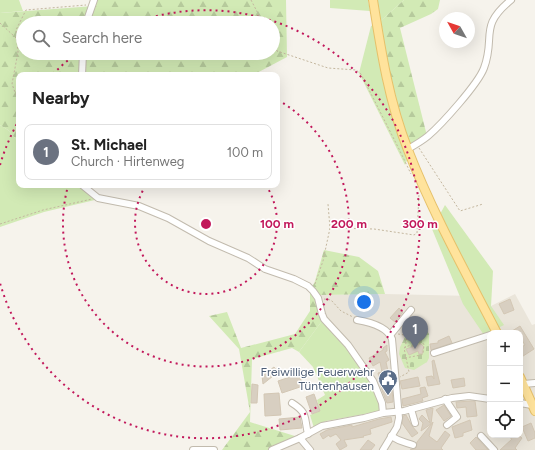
<!DOCTYPE html>
<html lang="en">
<head>
<meta charset="utf-8">
<style>
	:root { --surface:#fff; --page:#f6f6f6; --text:#222; --muted:#767676; --line:#e0e0e0; --accent:#fc3f1d }
	body { margin:0; font-family:Figtree,sans-serif; background:var(--page); color:var(--text) }
	.controls { position:absolute; right:12px; bottom:12px; display:grid; overflow:hidden; border-radius:8px; box-shadow:0 4px 16px #0002 }
	.controls button { width:36px; height:36px; display:grid; place-items:center; padding:0; border:0; border-bottom:1px solid var(--line); background:var(--surface); color:var(--text); font:20px sans-serif }
	.compass { position:absolute; left:439px; top:12px; width:36px; height:36px; border-radius:50%; background:var(--surface); box-shadow:0 4px 16px #0002; rotate:310deg }
	.you { position:absolute; left:364px; top:302px; width:14px; height:14px; margin:-10px; border:3px solid #fff; border-radius:50%; background:#1a73e8; box-shadow:0 0 0 6px #1a73e833 }
	.badge { display:grid; place-items:center; width:26px; height:26px; border-radius:50%; background:var(--accent); color:#fff; font-size:13px; font-weight:700 }
	.pin { position:absolute; translate:-50% -33px; filter:drop-shadow(0 1px 2px #0008) }
	.pin::after { content:''; position:absolute; top:21px; width:14px; height:12px; background:inherit; clip-path:polygon(0 0,100% 0,50% 100%) }
	.list { margin:0; padding:0; list-style:none }
	h2 { display:flex; justify-content:space-between; align-items:center; height:52px; margin:0; padding:0 16px; font-size:17px }
	h2 small { font-size:13px; font-weight:400; color:var(--muted) }
	.list li { display:grid; grid-template-columns:26px 1fr auto; gap:12px; align-items:center; box-sizing:border-box; height:56px; margin:0 8px 8px; padding:0 8px; border:1px solid var(--line); border-radius:8px }
	.list b { display:block; font-size:15px; white-space:nowrap }
	.list p { margin:0; font-size:13px; white-space:nowrap; color:var(--muted) }
	.list em { font-size:13px; font-style:normal; color:var(--muted) }
	.icon { flex:none; width:22px; height:22px; fill:none; stroke:currentColor; stroke-width:2; stroke-linecap:round; stroke-linejoin:round }
	.map { position:relative; flex:none; width:535px; height:450px; overflow:hidden }
	.search { position:absolute; background:var(--surface); box-shadow:0 4px 16px #0002; left:16px; top:16px; width:264px; height:44px; display:flex; align-items:center; gap:10px; box-sizing:border-box; padding:0 14px; border-radius:22px; color:var(--muted); font-size:15px }
	.panel { position:absolute; background:var(--surface); box-shadow:0 4px 16px #0002; left:16px; top:72px; width:264px; height:116px; border-radius:8px }
	.map>svg:first-child { display:block }
	.residential { fill:#eae5da; fill-rule:evenodd }
	.green { fill:#d2eab5 }
	.forest { fill:url(#forest-firs); fill-rule:evenodd }
	.cemetery { fill:url(#cemetery-stones) }
	.building { fill:#d8cfc1; stroke:#d3c7b4 }
	.lines { fill:none; stroke-linecap:round; stroke-linejoin:round }
	.minor-casing { stroke:#c2bbae; stroke-width:8 }
	.major-casing { stroke:#e6c16a; stroke-width:10 }
	.path { stroke:#c4b79f; stroke-width:1; stroke-dasharray:2 2; stroke-linecap:butt }
	.minor { stroke:#fff; stroke-width:6 }
	.major { stroke:#ffe39c; stroke-width:8 }
	.ring { fill:none; stroke:#c2185b; stroke-width:2; stroke-dasharray:2 4 }
	.labels { text-anchor:middle; dominant-baseline:central; stroke-width:3; stroke-linejoin:round; paint-order:stroke }
	.service-label { font-size:12px; fill:#4e5e75; stroke:#fff; text-anchor:end }
	.centre { fill:#c2185b; stroke:#fff; stroke-width:2 }
	.ring-label { font-size:12px; text-anchor:middle; font-weight:bold; fill:#c2185b; stroke:#fff; stroke-width:3; stroke-linejoin:round; paint-order:stroke }
</style>
</head>
<body>
<div class="map">
<svg width="535" height="450" viewBox="0 0 535 450">
	<defs>
		<pattern id="forest-firs" width="22" height="20" patternUnits="userSpaceOnUse"><rect width="22" height="20" fill="#d2eab5"/><path d="M5 1l3.5 6h-7zM16 11l3.5 6h-7z" fill="#b6ca9c"/></pattern>
		<pattern id="cemetery-stones" width="16" height="16" patternUnits="userSpaceOnUse"><rect width="16" height="16" fill="#d2eab5"/><path d="M2 7V4a2 2 0 0 1 4 0v3zM10 15v-3a2 2 0 0 1 4 0v3z" fill="#b6ca9c"/></pattern>
	</defs>
	<rect width="100%" height="100%" fill="#f6f3ec"/>
	<path class="residential" d="M385 294 472 296 491 306 515 294 532 325 535 324V450H275L324 427 383 416 330 323 323 313 321 295ZM490 333H520V435H490Z"/>
	<g class="green">
		<path d="M0 0H19L23 11 0 13Z"/>
		<path d="M330 0H368L370 11 330 8Z"/>
		<path d="M375 0H404L377 24 410 153 405 165 359 73 371 26 377 23Z"/>
		<path d="M0 125 8 130 19 143V185H66L87 189 83 185H95L89 189 99 199 44 212 0 227Z"/>
		<path d="M445 205 493 271 491 306 504 325 484 335 463 304 432 229Z"/>
		<path d="M322 321C341 341 380 382 381 411L326 421 314 428 310 415 320 411 317 400 325 395 313 367 299 352Z"/>
	</g>
	<g class="forest">
		<path d="M96 0H286L287 57 253 75H19V143L8 130 0 125V13L94 6ZM23 23H273V53H23Z"/>
		<path d="M404 0H440L438 9 431 14 400 28 427 136 421 141 410 153 387 76 377 24Z"/>
		<path d="M324 250 359 257 378 271 385 294 321 295 323 313 322 321 299 352 292 348 252 359 250 422 298 437 275 450H222L250 412 239 349 209 316 227 312 241 348 295 334 310 311V292L315 281Z"/>
	</g>
	<path class="cemetery" d="M421 320 429 334V358L427 362 414 370 405 368 399 354 400 347 405 337 404 332Z"/>
	<g class="building">
		<path d="M510 299 514 310 504 314 499 304Z"/>
		<path d="M399 308 403 312 395 322 390 318Z"/>
		<path d="M520 326 534 349 520 358V348L525 345 520 337V333H509Z"/>
		<path d="M449 336 452 343 431 350 430 344 438 343V341Z"/>
		<path d="M421 344 424 347 422 351 423 353 419 354 418 351 409 355 406 349Z"/>
		<path d="M387 345V351L385 352 389 360 386 362 388 371 390 370 391 376 393 402 387 403 382 390 378 373 382 372 380 362 373 366 369 358 383 350V348Z"/>
		<path d="M434 360 440 384 428 386 426 377 432 376 434 379 432 361Z"/>
		<path d="M274 367 278 372 263 384 262 376Z"/>
		<path d="M299 374 303 386 282 393 278 381Z"/>
		<path d="M418 377 420 386 402 389 400 381Z"/>
		<path d="M464 378 465 386 453 388 451 380Z"/>
		<path d="M252 384 258 385 257 403H251Z"/>
		<path d="M425 387 428 396 422 398 423 401 403 406 402 399 421 394 420 388Z"/>
		<path d="M279 393 281 415 265 416 264 394Z"/>
		<path d="M314 394 320 411 312 414 306 397Z"/>
		<path d="M472 401H475L477 416 467 417 466 407 457 408 456 402Z"/>
		<path d="M444 405 451 416 444 421 436 410Z"/>
		<path d="M433 408 431 424 421 431 423 423 419 419 422 415 430 423 426 410Z"/>
		<path d="M406 415 412 426 418 433 412 437 402 423 403 416Z"/>
		<path d="M300 417 302 428 280 430 279 419Z"/>
		<path d="M391 417 392 422 370 429 371 434 363 436 364 437 344 440 347 446 340 450 336 444 341 440 336 434 330 437 329 435 323 439 320 434 327 430 352 425V427L379 419Z"/>
		<path d="M470 420 472 430 463 433V436L455 438 452 427Z"/>
		<path d="M433 422 429 436 437 442 445 431 450 435 441 448 443 450H410L416 448 417 442Z"/>
		<path d="M531 423 535 433V438L528 441 522 427Z"/>
		<path d="M506 435H518L522 438 515 448 517 450H500L512 439Z"/>
		<path d="M476 437 478 439 488 450H476L470 443Z"/>
		<path d="M368 440 375 445 371 450H360Z"/>
	</g>
	<g class="lines">
		<g class="minor-casing">
			<g id="minor">
				<path d="M86 23 94 0"/>
				<path d="M82 75 83 53"/>
				<path d="M408 149C415 145 422 141 428 136 442 124 478 84 484 68 496 36 478 27 511 0"/>
				<path d="M82 185 98 198 139 206 168 218 209 241 248 258 265 269 294 279 308 286 313 291 318 298 322 314 324 319 348 345 373 381 382 403 383 413"/>
				<path d="M357 320C369 322 387 326 392 339L399 418 397 427 383 450"/>
				<path d="M391 334 411 310"/>
				<path d="M434 353 490 335"/>
				<path d="M523 384 535 383"/>
				<path d="M445 399 457 417 447 425"/>
				<path d="M292 403C308 413 304 417 308 434"/>
				<path d="M520 403 532 405"/>
				<path d="M411 409 415 423"/>
				<path d="M391 436C400 442 404 442 413 445"/>
				<path d="M481 436 494 450"/>
				<path d="M300 438 310 450"/>
				<path d="M193 450H214"/>
				<path d="M272 450 300 438 322 426 364 418 383 413 404 411 452 398 469 396 490 399"/>
			</g>
		</g>
		<g class="major-casing">
			<g id="major">
				<path d="M373 0C381 51 389 102 408 150 433 214 466 273 497 333"/>
				<path d="M520 377 535 411"/>
			</g>
		</g>
		<g class="path">
			<path d="M251 0 263 23"/>
			<path d="M0 23 16 38"/>
			<path d="M273 43 277 51 328 68 356 70 361 74 399 149 411 174"/>
			<path d="M19 103 12 84 18 52 16 30 26 10 86 5"/>
			<path d="M419 148 460 211 483 204"/>
			<path d="M0 224 43 210 92 199"/>
			<path d="M330 228 374 229 414 235 417 233 419 194"/>
			<path d="M315 284 323 261 330 228 328 204"/>
			<path d="M324 299 331 300 341 311 353 317"/>
			<path d="M398 334 418 337V344L408 346 404 348 409 372 400 377"/>
			<path d="M410 336 414 329"/>
			<path d="M417 336 419 325 415 328 417 331"/>
			<path d="M419 337H425"/>
			<path d="M405 348 407 337"/>
			<path d="M405 358 421 355 423 354 424 344 418 343"/>
		</g>
		<use href="#minor" class="minor"/>
		<use href="#major" class="major"/>
	</g>
	<g class="ring">
		<path d="M266 185A71 71 0 1 1 146 185"/>
		<path d="M278 100A143 143 0 1 1 68 186"/>
		<path d="M0 165A214 214 0 0 1 19 120M53 74A214 214 0 0 1 77 53M133 23A214 214 0 1 1 0 283"/>
	</g>
	<defs>
		<g id="civic-pin" transform="scale(1)"><path d="M0 17L-7.5 6A9.5 9.5 0 1 1 7.5 6Z" fill="#5c6f8a" stroke="#fff"/><path d="M-.6-6.5H3V-4.5H.6V-3L4-1V1h2V6H-6V1h2V-1L-.6-3ZM-1.2 2.5V6h2.4V2.5Z" fill="#fff"/></g>
	</defs>
	<g fill-rule="evenodd">
		<use href="#civic-pin" x="388" y="379"/>
	</g>
	<g class="labels">
		<g class="service-label">
			<text x="374" y="372">Freiwillige Feuerwehr<tspan x="374" dy="14">Tüntenhausen</tspan></text>
		</g>
	</g>
	<circle cx="206" cy="224" r="6" class="centre"/>
	<g class="ring-label">
		<text x="277" y="228">100 m</text>
		<text x="349" y="228">200 m</text>
		<text x="420" y="228">300 m</text>
	</g>
</svg>
<div class="controls">
<button>+</button>
<button>−</button>
<button><svg class="icon" aria-label="locate" viewBox="0 0 24 24"><circle cx="12" cy="12" r="6"/><path d="M12 2v4M12 18v4M2 12h4M18 12h4"/></svg></button>
</div>
<svg class="compass" viewBox="-18 -18 36 36"><path d="M0-13l5 13h-10z" fill="#e53935"/><path d="M0 13l5-13h-10z" fill="#767676"/></svg>
<div class="you"></div>
<div class="pin badge" style="left:415px;top:349px;background:#6b7280">1</div>
<div class="search"><svg class="icon" aria-label="search" viewBox="0 0 24 24"><circle cx="10" cy="10" r="6"/><path d="M15 15l6 6"/></svg>Search here</div>
<section class="panel">
<h2>Nearby<small></small></h2>
<ul class="list">
<li><span class="badge" style="background:#6b7280">1</span><div><b>St. Michael</b><p>Church · Hirtenweg</p></div><em>100 m</em></li>
</ul>
</section>
</div>
</body>
</html>
